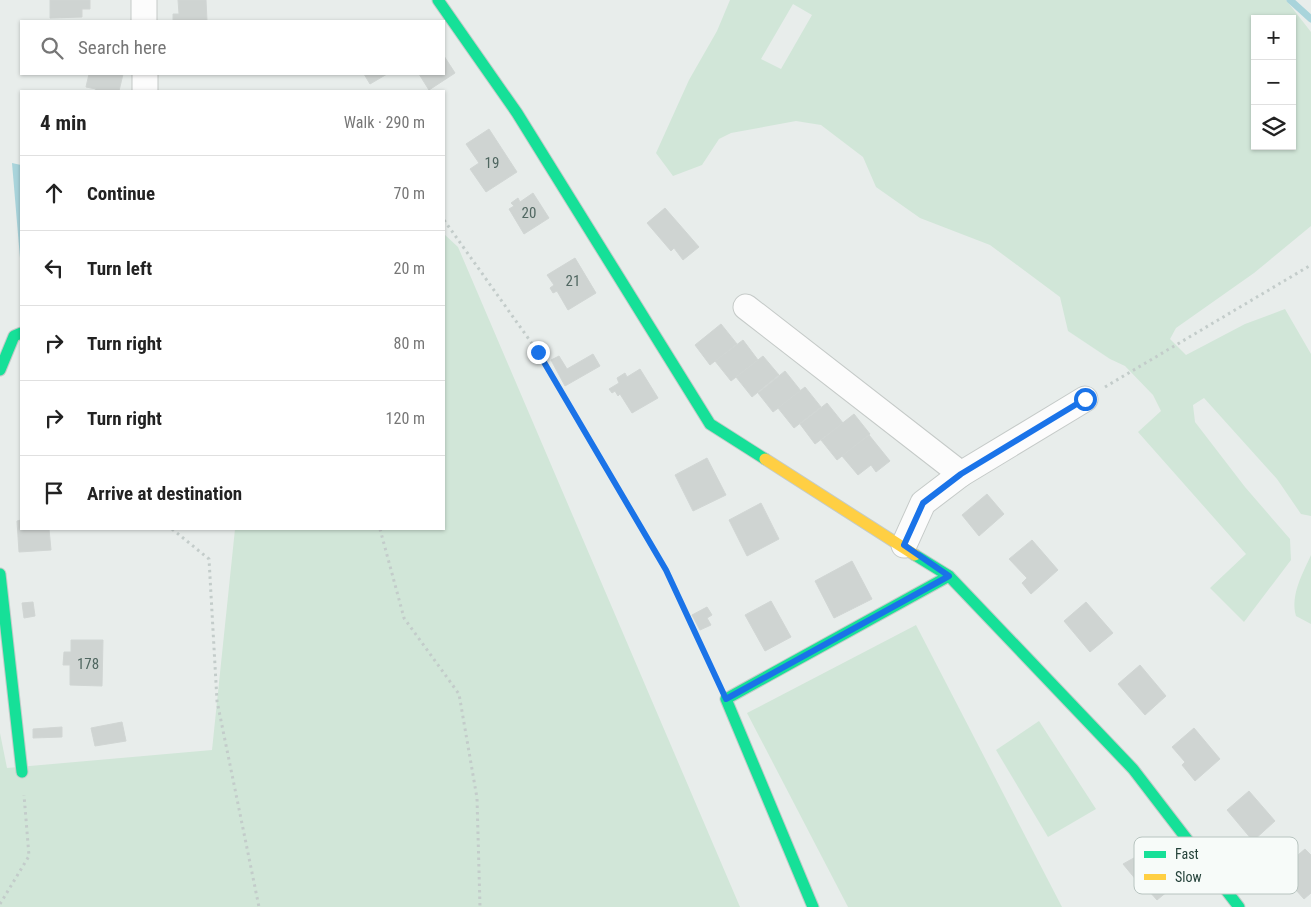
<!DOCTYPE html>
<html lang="en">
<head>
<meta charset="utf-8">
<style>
	:root { --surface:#fff; --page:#f6f6f6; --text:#222; --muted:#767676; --line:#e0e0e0 }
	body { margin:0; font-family:"Roboto Condensed",sans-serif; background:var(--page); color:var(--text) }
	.controls { position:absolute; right:15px; top:15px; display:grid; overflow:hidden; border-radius:0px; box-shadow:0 1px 4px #0004 }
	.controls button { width:45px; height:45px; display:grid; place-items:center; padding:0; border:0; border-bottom:1px solid var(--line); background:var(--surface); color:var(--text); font:25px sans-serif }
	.stop { position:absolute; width:15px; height:15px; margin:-11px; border:4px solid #1a73e8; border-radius:50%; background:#fff }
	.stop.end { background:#1a73e8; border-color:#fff; box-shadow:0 1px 5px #0008 }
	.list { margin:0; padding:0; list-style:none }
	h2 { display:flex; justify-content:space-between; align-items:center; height:65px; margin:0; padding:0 20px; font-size:21px }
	h2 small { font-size:16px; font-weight:400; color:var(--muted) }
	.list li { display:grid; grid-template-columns:32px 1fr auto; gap:15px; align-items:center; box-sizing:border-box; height:75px; padding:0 20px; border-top:1px solid var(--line) }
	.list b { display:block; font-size:19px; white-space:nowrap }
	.list em { font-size:16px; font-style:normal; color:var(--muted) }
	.icon { flex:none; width:28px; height:28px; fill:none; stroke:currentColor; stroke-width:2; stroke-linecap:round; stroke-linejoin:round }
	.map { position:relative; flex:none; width:1311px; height:907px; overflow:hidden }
	.search { position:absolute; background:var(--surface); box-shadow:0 1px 4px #0004; left:20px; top:20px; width:425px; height:55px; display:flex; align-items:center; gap:12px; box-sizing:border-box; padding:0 18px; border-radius:0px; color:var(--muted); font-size:19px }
	.panel { position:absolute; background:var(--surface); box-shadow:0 1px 4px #0004; left:20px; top:90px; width:425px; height:440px; border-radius:0px }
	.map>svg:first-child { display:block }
	.green { fill:#d1e6d8; fill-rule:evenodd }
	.water { fill:#a9d4db }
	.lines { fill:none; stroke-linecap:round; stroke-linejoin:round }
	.stream { stroke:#a9d4db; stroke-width:7 }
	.building { fill:#cfd4d2; stroke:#d1d6d4 }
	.street-casing { stroke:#c5cac8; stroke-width:27 }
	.fast-casing { stroke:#c3cbc8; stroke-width:13 }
	.slow-casing { stroke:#c3cbc8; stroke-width:13 }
	.path { stroke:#c3ccca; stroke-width:3; stroke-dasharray:2.5 4; stroke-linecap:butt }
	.street { stroke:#fcfcfc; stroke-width:25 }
	.fast { stroke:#16e098; stroke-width:11 }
	.slow { stroke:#ffcf43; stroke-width:11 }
	.route { stroke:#1a73e8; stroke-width:6 }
	.labels { text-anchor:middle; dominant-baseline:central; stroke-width:4; stroke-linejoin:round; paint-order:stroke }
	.number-label { font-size:15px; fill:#506761 }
	.key { fill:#f7fbf9; stroke:#b8c4c0; stroke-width:1 }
	.key-label { font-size:14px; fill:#24423a }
</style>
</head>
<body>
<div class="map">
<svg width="1311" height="907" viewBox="0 0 1311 907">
	<rect width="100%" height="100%" fill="#e8edeb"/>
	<g class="green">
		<path d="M730 0H1286L1311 32V226L1254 273 1176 328 1170 339 1186 355 1245 324 1285 309 1311 354V516L1301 514 1277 479 1204 398 1193 405 1195 422 1245 487 1290 539 1291 560 1244 622 1210 588 1246 554 1138 432 1161 411 1153 395 1125 366 1110 359 1068 331 1060 297 990 245 920 218 876 187 863 157 821 125 796 121 731 133 719 139 702 165 673 176 656 153 689 80 717 31ZM793 4 812 15 781 69 761 59ZM1255 19H1292V146H1255Z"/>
		<path d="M444 234 458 247 740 907H0V733L7 768 212 750 235 529H444Z"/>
		<path d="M1311 555V624L1296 616C1290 595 1303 573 1311 555Z"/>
		<path d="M916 625 1062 907H848L747 713Z"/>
		<path d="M1039 721 1096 809 1048 837 996 750Z"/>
	</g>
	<path class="water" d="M12 163 21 165 20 258Z"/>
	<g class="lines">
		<path class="stream" d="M1290 0 1311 19"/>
	</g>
	<g class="building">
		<path d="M50 0H90V9H82V17L50 18Z"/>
		<path d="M178 0H206L207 21H173V14H179Z"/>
		<path d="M444 56 455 73 429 90 419 74H444Z"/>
		<path d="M89 74H123L119 91H95L96 89 86 87Z"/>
		<path d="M364 74H387L370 84Z"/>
		<path d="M489 129 517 172 486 192 470 169 479 163 466 144Z"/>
		<path d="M533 193 549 218 524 234 509 209 514 206 511 203 518 198 520 202Z"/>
		<path d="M665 208 699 247 683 260 674 248 671 251 647 223Z"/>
		<path d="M575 258 596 293 568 310 557 291 553 293 550 288 554 285 547 275Z"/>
		<path d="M721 324 737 344 710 365 695 345Z"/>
		<path d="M743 340 758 360 731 381 715 361Z"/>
		<path d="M593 354 600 366 565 386 551 360 559 356 567 369Z"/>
		<path d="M763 356 779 375 752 397 736 377Z"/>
		<path d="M640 369 658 398 632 413 620 394 618 396 615 391 612 393 609 389 619 383 617 378 625 373 627 377Z"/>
		<path d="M785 371 801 391 773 412 758 393Z"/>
		<path d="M805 387 821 407 794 428 778 408Z"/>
		<path d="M827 403 843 423 815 444 800 424Z"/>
		<path d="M854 414 870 434 837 460 821 440Z"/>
		<path d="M869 435 890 461 876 472 871 465 858 475 842 456Z"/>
		<path d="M707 458 726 495 693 511 675 475Z"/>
		<path d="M987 494 1004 514 979 536 962 515Z"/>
		<path d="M761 503 779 539 747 556 729 520Z"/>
		<path d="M21 520V529H49L51 550 19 552 17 521Z"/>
		<path d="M1032 540 1058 570 1031 594 1022 583 1027 578 1009 559Z"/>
		<path d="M852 561 872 599 834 618 815 581Z"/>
		<path d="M771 601 791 637 765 651 745 615Z"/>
		<path d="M33 602 35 616 24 618 22 603Z"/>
		<path d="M1086 602 1113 633 1090 652 1064 621Z"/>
		<path d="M707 607 712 615 707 618 711 625 700 630 692 615Z"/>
		<path d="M71 640H103L102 686 70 685V665H63L64 652H71Z"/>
		<path d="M1140 665 1166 696 1145 715 1118 684Z"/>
		<path d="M122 722 126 741 95 746 91 728Z"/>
		<path d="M62 727V737L33 738V729Z"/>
		<path d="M1194 728 1220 759 1195 781 1182 765 1185 762 1172 747Z"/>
		<path d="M1249 791 1275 821 1253 841 1227 810Z"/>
		<path d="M1145 846H1150L1154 850 1153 855 1169 875 1167 877 1174 886 1157 900 1149 891 1147 893 1123 864 1141 854 1142 849Z"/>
		<path d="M1305 849 1311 855V893L1304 899 1279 871Z"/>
	</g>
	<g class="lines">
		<g class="street-casing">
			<g id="street">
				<path d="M144 0V21"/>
				<path d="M145 74V91"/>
				<path d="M746 307 961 474"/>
				<path d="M904 545 923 503 961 474 1085 399"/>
			</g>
		</g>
		<g class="fast-casing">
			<g id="fast">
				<path d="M438 0 517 113 710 424 765 459"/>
				<path d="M0 370 14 336 21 333"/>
				<path d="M915 555 949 576 1133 769 1239 907"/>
				<path d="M0 574 22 772"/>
				<path d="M813 907 726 699 949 576"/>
			</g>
		</g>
		<g class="slow-casing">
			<path id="slow" d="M765 459 915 555"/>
		</g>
		<g class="path">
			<path d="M444 220 538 352 666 569 716 676"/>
			<path d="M1105 387 1311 265"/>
			<path d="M172 529 209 559 217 701 259 907"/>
			<path d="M380 529 404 618 459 694 477 798 480 907"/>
			<path d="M0 904 29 856 24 795"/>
		</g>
		<use href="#street" class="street"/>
		<use href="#fast" class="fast"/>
		<use href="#slow" class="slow"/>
	</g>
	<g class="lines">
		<path class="route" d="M538 352 666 570 726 699 949 576 904 545 923 503 961 474 1085 399"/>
	</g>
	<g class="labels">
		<g class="number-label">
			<text x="492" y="163">19</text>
			<text x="529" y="213">20</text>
			<text x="573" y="281">21</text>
			<text x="88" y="664">178</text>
		</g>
	</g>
	<rect x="1134" y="837" width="164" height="57" rx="8" class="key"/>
	<rect x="1144" y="851" width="22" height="7" fill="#16e098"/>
	<rect x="1144" y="874" width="22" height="6" fill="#ffcf43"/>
	<g class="key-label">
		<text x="1175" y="859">Fast</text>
		<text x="1175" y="882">Slow</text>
	</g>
</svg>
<div class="controls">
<button>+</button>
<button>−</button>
<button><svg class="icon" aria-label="layers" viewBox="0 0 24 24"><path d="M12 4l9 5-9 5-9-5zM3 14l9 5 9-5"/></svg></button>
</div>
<div class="stop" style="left:1085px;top:399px"></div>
<div class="stop end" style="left:538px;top:352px"></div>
<div class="search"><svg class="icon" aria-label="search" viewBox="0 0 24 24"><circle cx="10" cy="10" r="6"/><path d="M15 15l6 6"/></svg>Search here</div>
<section class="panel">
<h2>4 min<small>Walk · 290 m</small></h2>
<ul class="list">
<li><svg class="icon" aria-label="ahead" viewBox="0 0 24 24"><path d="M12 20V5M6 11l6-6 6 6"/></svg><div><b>Continue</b></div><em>70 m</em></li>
<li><svg class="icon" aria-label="left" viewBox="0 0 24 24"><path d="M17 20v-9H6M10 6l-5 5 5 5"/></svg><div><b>Turn left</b></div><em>20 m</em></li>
<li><svg class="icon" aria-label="right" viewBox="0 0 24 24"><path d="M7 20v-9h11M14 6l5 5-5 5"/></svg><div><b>Turn right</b></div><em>80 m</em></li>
<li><svg class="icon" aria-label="right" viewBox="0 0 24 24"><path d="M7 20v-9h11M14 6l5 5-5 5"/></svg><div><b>Turn right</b></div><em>120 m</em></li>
<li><svg class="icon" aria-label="arrive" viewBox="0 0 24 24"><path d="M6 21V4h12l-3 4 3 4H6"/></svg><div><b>Arrive at destination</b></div></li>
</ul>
</section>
</div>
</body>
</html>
